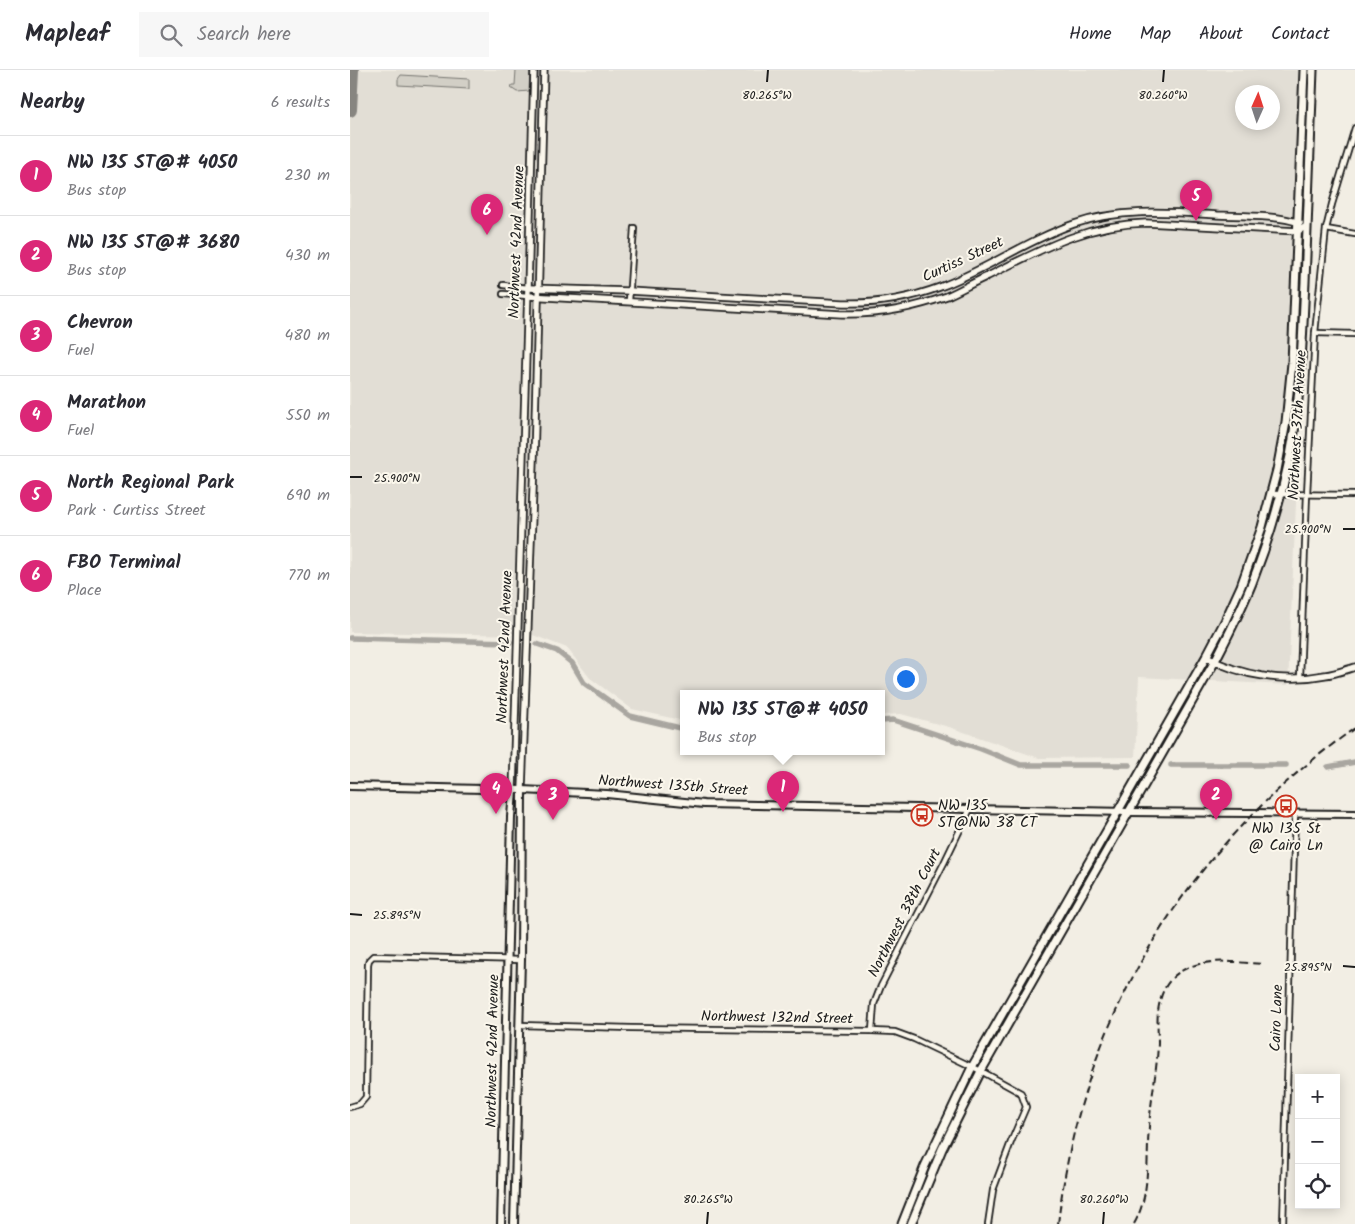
<!DOCTYPE html>
<html lang="en">
<head>
<meta charset="utf-8">
<style>
	:root { --surface:#fff; --page:#f7f7f7; --text:#2b2b33; --muted:#7c7c81; --line:#e1e1e2; --accent:#db2777 }
	body { margin:0; font-family:Kalam,sans-serif; background:var(--page); color:var(--text) }
	.controls { position:absolute; right:15px; bottom:15px; display:grid; overflow:hidden; border-radius:0px; box-shadow:0 2px 12px #0003 }
	.controls button { width:45px; height:45px; display:grid; place-items:center; padding:0; border:0; border-bottom:1px solid var(--line); background:var(--surface); color:var(--text); font:25px sans-serif }
	.compass { position:absolute; left:885px; top:15px; width:45px; height:45px; border-radius:50%; background:var(--surface); box-shadow:0 2px 12px #0003; rotate:3deg }
	.you { position:absolute; left:555px; top:608px; width:18px; height:18px; margin:-12px; border:4px solid #fff; border-radius:50%; background:#1a73e8; box-shadow:0 0 0 8px #1a73e833 }
	.badge { display:grid; place-items:center; width:32px; height:32px; border-radius:50%; background:var(--accent); color:#fff; font-size:16px; font-weight:700 }
	.pin { position:absolute; translate:-50% -41px; filter:drop-shadow(0 1px 2px #0008) }
	.pin::after { content:''; position:absolute; top:26px; width:18px; height:15px; background:inherit; clip-path:polygon(0 0,100% 0,50% 100%) }
	.popup { position:absolute; left:330px; top:620px; width:205px; height:65px; box-sizing:border-box; display:grid; place-content:center; border-radius:0px; background:var(--surface); filter:drop-shadow(0 1px 4px #0005); font-size:16px; white-space:nowrap; color:var(--muted) }
	.popup b { font-size:19px; color:var(--text) }
	.popup::after { content:''; position:absolute; left:50%; top:100%; margin-left:-10px; border:10px solid transparent; border-top-color:var(--surface) }
	.list { margin:0; padding:0; list-style:none }
	h2 { display:flex; justify-content:space-between; align-items:center; height:65px; margin:0; padding:0 20px; font-size:21px }
	h2 small { font-size:16px; font-weight:400; color:var(--muted) }
	.list li { display:grid; grid-template-columns:32px 1fr auto; gap:15px; align-items:center; box-sizing:border-box; height:80px; padding:0 20px; border-top:1px solid var(--line) }
	.list b { display:block; font-size:19px; white-space:nowrap }
	.list p { margin:0; font-size:16px; white-space:nowrap; color:var(--muted) }
	.list em { font-size:16px; font-style:normal; color:var(--muted) }
	.icon { flex:none; width:28px; height:28px; fill:none; stroke:currentColor; stroke-width:2; stroke-linecap:round; stroke-linejoin:round }
	.map { position:relative; flex:none; width:1005px; height:1154px; overflow:hidden }
	header { display:flex; align-items:center; gap:30px; box-sizing:border-box; height:70px; padding:0 25px; background:var(--surface); border-bottom:1px solid var(--line) }
	header strong { font-size:24px }
	nav { display:flex; gap:28px; margin-inline-start:auto; font-size:18px }
	.search { width:350px; height:45px; background:var(--page); display:flex; align-items:center; gap:12px; box-sizing:border-box; padding:0 18px; border-radius:0px; color:var(--muted); font-size:19px }
	main { display:flex }
	aside { flex:1; background:var(--surface) }
	.map>svg:first-child { display:block }
	.built { fill:#e2ded5; fill-rule:evenodd }
	.green { fill:#d2cfc6; stroke:#777671 }
	.lines { fill:none; stroke-linecap:round; stroke-linejoin:round }
	.canal { stroke:#a9a6a0; stroke-width:5.5 }
	.taxiway { stroke:#878580; stroke-width:14 }
	.minor-casing { stroke:#1c1c1c; stroke-width:8 }
	.tertiary-casing { stroke:#1c1c1c; stroke-width:9 }
	.secondary-casing { stroke:#1c1c1c; stroke-width:10 }
	.primary-casing { stroke:#1c1c1c; stroke-width:11 }
	.minor { stroke:#fbf7ec; stroke-width:4.5 }
	.tertiary { stroke:#fbf7ec; stroke-width:5.5 }
	.secondary { stroke:#fbf7ec; stroke-width:6 }
	.primary { stroke:#fbf7ec; stroke-width:7 }
	.rail { stroke:#1c1c1c; stroke-width:2; stroke-dasharray:8 4; stroke-linecap:butt }
	.ticks { fill:none; stroke:#1c1c1c; stroke-width:2 }
	.labels { text-anchor:middle; dominant-baseline:central; stroke-width:4; stroke-linejoin:round; paint-order:stroke }
	.street-label { font-size:15px; fill:#1c1c1c; stroke:#fbf7ec }
	.poi-label { font-size:15px; fill:#1c1c1c; stroke:#fbf7ec; text-anchor:start }
	.ticks-label { font-size:12px; text-anchor:middle; fill:#1c1c1c; stroke:#fbf7ec; stroke-width:4; stroke-linejoin:round; paint-order:stroke }
</style>
</head>
<body>
<header>
<strong>Mapleaf</strong>
<div class="search"><svg class="icon" aria-label="search" viewBox="0 0 24 24"><circle cx="10" cy="10" r="6"/><path d="M15 15l6 6"/></svg>Search here</div>
<nav><a>Home</a><a>Map</a><a>About</a><a>Contact</a></nav>
</header>
<main>
<aside>
<h2>Nearby<small>6 results</small></h2>
<ul class="list">
<li><span class="badge">1</span><div><b>NW 135 ST@# 4050</b><p>Bus stop</p></div><em>230 m</em></li>
<li><span class="badge">2</span><div><b>NW 135 ST@# 3680</b><p>Bus stop</p></div><em>430 m</em></li>
<li><span class="badge">3</span><div><b>Chevron</b><p>Fuel</p></div><em>480 m</em></li>
<li><span class="badge">4</span><div><b>Marathon</b><p>Fuel</p></div><em>550 m</em></li>
<li><span class="badge">5</span><div><b>North Regional Park</b><p>Park · Curtiss Street</p></div><em>690 m</em></li>
<li><span class="badge">6</span><div><b>FBO Terminal</b><p>Place</p></div><em>770 m</em></li>
</ul>
</aside>
<div class="map">
<svg width="1005" height="1154" viewBox="0 0 1005 1154">
	<rect width="100%" height="100%" fill="#f2eee4"/>
	<filter id="ink" filterUnits="userSpaceOnUse"><feTurbulence type="fractalNoise" baseFrequency=".02" numOctaves="2"/><feDisplacementMap in="SourceGraphic" scale="10" xChannelSelector="R" yChannelSelector="G"/><feConvolveMatrix kernelMatrix="1 2 1 2 8 2 1 2 1" color-interpolation-filters="sRGB"/></filter>
	<g filter="url(#ink)">
		<path class="built" d="M0 0H965L938 615 789 607 785 687 689 688 599 657 551 644 532 645V623H334V651L282 639 240 608 217 578 183 565 0 562ZM892 22H922V52H892Z"/>
		<g class="green">
			<path d="M166 0H180L179 21 167 22 161 18 162 15H165Z"/>
			<path d="M51 5 119 9V19L48 15V9Z"/>
		</g>
		<g class="lines">
			<g class="canal">
				<path d="M0 568 160 572"/>
				<path d="M187 574 207 581 222 593 234 613 280 646 334 659"/>
				<path d="M532 651 543 650 631 679 671 695H779"/>
				<path d="M821 695H936"/>
				<path d="M978 697 1005 692"/>
			</g>
			<path class="taxiway" d="M0 40 2 0"/>
			<g class="minor-casing">
				<g id="minor">
					<path d="M976 159 1005 164"/>
					<path d="M153 215 178 218"/>
					<path d="M153 224 178 226"/>
					<path d="M279 231 284 158"/>
					<path d="M965 263 1005 264"/>
					<path d="M921 424 1005 425"/>
					<path d="M950 608 957 424 965 263 976 159 982 134 1005 58"/>
					<path d="M169 955 281 958 522 961 545 962 564 969 631 1001 671 1023 676 1037 661 1072 643 1120 638 1154"/>
					<path d="M522 961 524 934 531 916 594 793 620 739"/>
					<path d="M0 1037 10 1034 16 1027 18 894 19 890 23 886 171 890"/>
					<path d="M933 1154 945 743"/>
				</g>
			</g>
			<g class="tertiary-casing">
				<g id="tertiary">
					<path d="M178 218 279 221 493 233C526 234 558 229 590 217 636 200 677 170 724 154 770 138 819 142 867 145 892 146 928 145 950 153"/>
					<path d="M178 226 492 244C528 245 564 238 597 226 611 220 624 212 638 206 690 180 736 154 796 153L948 161 957 156"/>
					<path d="M856 587C891 606 935 613 975 605 985 604 995 600 1005 597"/>
					<path d="M163 720 178 218 184 0"/>
					<path d="M172 720 184 392 194 0"/>
				</g>
			</g>
			<g class="secondary-casing">
				<g id="secondary">
					<path d="M0 716 172 720 257 724 354 734 779 742 1005 744"/>
					<path d="M151 1154 161 747 163 720"/>
					<path d="M164 1154 171 890 172 720"/>
				</g>
			</g>
			<g class="primary-casing">
				<g id="primary">
					<path d="M552 1154 575 1096 622 997 856 587 875 551 891 516 912 457 927 400 936 352 942 293 954 0"/>
					<path d="M561 1154 592 1079 631 1001 865 591C878 566 891 540 902 513 918 472 931 429 940 386 951 329 952 270 955 212 958 141 960 71 963 0"/>
				</g>
			</g>
			<use href="#minor" class="minor"/>
			<use href="#tertiary" class="tertiary"/>
			<use href="#secondary" class="secondary"/>
			<use href="#primary" class="primary"/>
			<g class="rail">
				<path d="M708 1154C731 948 836 777 1005 658"/>
				<path d="M784 1154C801 1124 796 1090 799 1057 801 1029 807 1001 808 973 808 959 806 945 810 931 813 917 822 905 835 899 859 887 888 893 914 894"/>
			</g>
		</g>
	</g>
	<path class="ticks" d="M417 12 418 0M813 12 814 0M0 407H12M993 459H1005M0 844 12 845M993 896 1005 897M357 1154 358 1142M753 1154 754 1142"/>
	<defs>
		<g id="bus-ring" transform="scale(1.125)"><circle r="9.5" fill="#fbf7ec" stroke="#c8321e" stroke-width="1.5"/><path d="M-5-6H5V4H4V6H2V4H-2V6H-4V4H-5ZM-3.5-4V0h7V-4ZM-3.5 1.2v1.5H-2V1.2ZM2 1.2v1.5H3.5V1.2Z" fill="#c8321e"/></g>
	</defs>
	<g fill-rule="evenodd">
		<use href="#bus-ring" x="936" y="736"/>
		<use href="#bus-ring" x="572" y="745"/>
	</g>
	<g class="labels">
		<g class="street-label">
			<text transform="translate(167 172) rotate(-88)">Northwest 42nd Avenue</text>
			<text transform="translate(613 190) rotate(-25)">Curtiss Street</text>
			<text transform="translate(948 355) rotate(-87)">Northwest 37th Avenue</text>
			<text transform="translate(155 577) rotate(-88)">Northwest 42nd Avenue</text>
			<text transform="translate(323 716) rotate(4)">Northwest 135th Street</text>
			<text transform="translate(555 843) rotate(-63)">Northwest 38th Court</text>
			<text transform="translate(427 948) rotate(1)">Northwest 132nd Street</text>
			<text transform="translate(927 948) rotate(-88)">Cairo Lane</text>
			<text transform="translate(143 981) rotate(-89)">Northwest 42nd Avenue</text>
		</g>
		<g class="poi-label">
			<text x="588" y="736">NW 135<tspan x="588" dy="17">ST@NW 38 CT</tspan></text>
			<text x="936" y="759" text-anchor="middle">NW 135 St<tspan x="936" dy="17">@ Cairo Ln</tspan></text>
		</g>
	</g>
	<g class="ticks-label">
		<text x="417" y="29">80.265°W</text>
		<text x="813" y="29">80.260°W</text>
		<text x="47" y="412">25.900°N</text>
		<text x="958" y="463">25.900°N</text>
		<text x="47" y="849">25.895°N</text>
		<text x="958" y="901">25.895°N</text>
		<text x="358" y="1133">80.265°W</text>
		<text x="754" y="1133">80.260°W</text>
	</g>
</svg>
<div class="controls">
<button>+</button>
<button>−</button>
<button><svg class="icon" aria-label="locate" viewBox="0 0 24 24"><circle cx="12" cy="12" r="6"/><path d="M12 2v4M12 18v4M2 12h4M18 12h4"/></svg></button>
</div>
<svg class="compass" viewBox="-18 -18 36 36"><path d="M0-13l5 13h-10z" fill="#e53935"/><path d="M0 13l5-13h-10z" fill="#7c7c81"/></svg>
<div class="you"></div>
<div class="pin badge" style="left:433px;top:742px">1</div>
<div class="popup"><b>NW 135 ST@# 4050</b>Bus stop</div>
<div class="pin badge" style="left:866px;top:750px">2</div>
<div class="pin badge" style="left:203px;top:750px">3</div>
<div class="pin badge" style="left:146px;top:744px">4</div>
<div class="pin badge" style="left:846px;top:151px">5</div>
<div class="pin badge" style="left:137px;top:165px">6</div>
</div>
</main>
</body>
</html>
